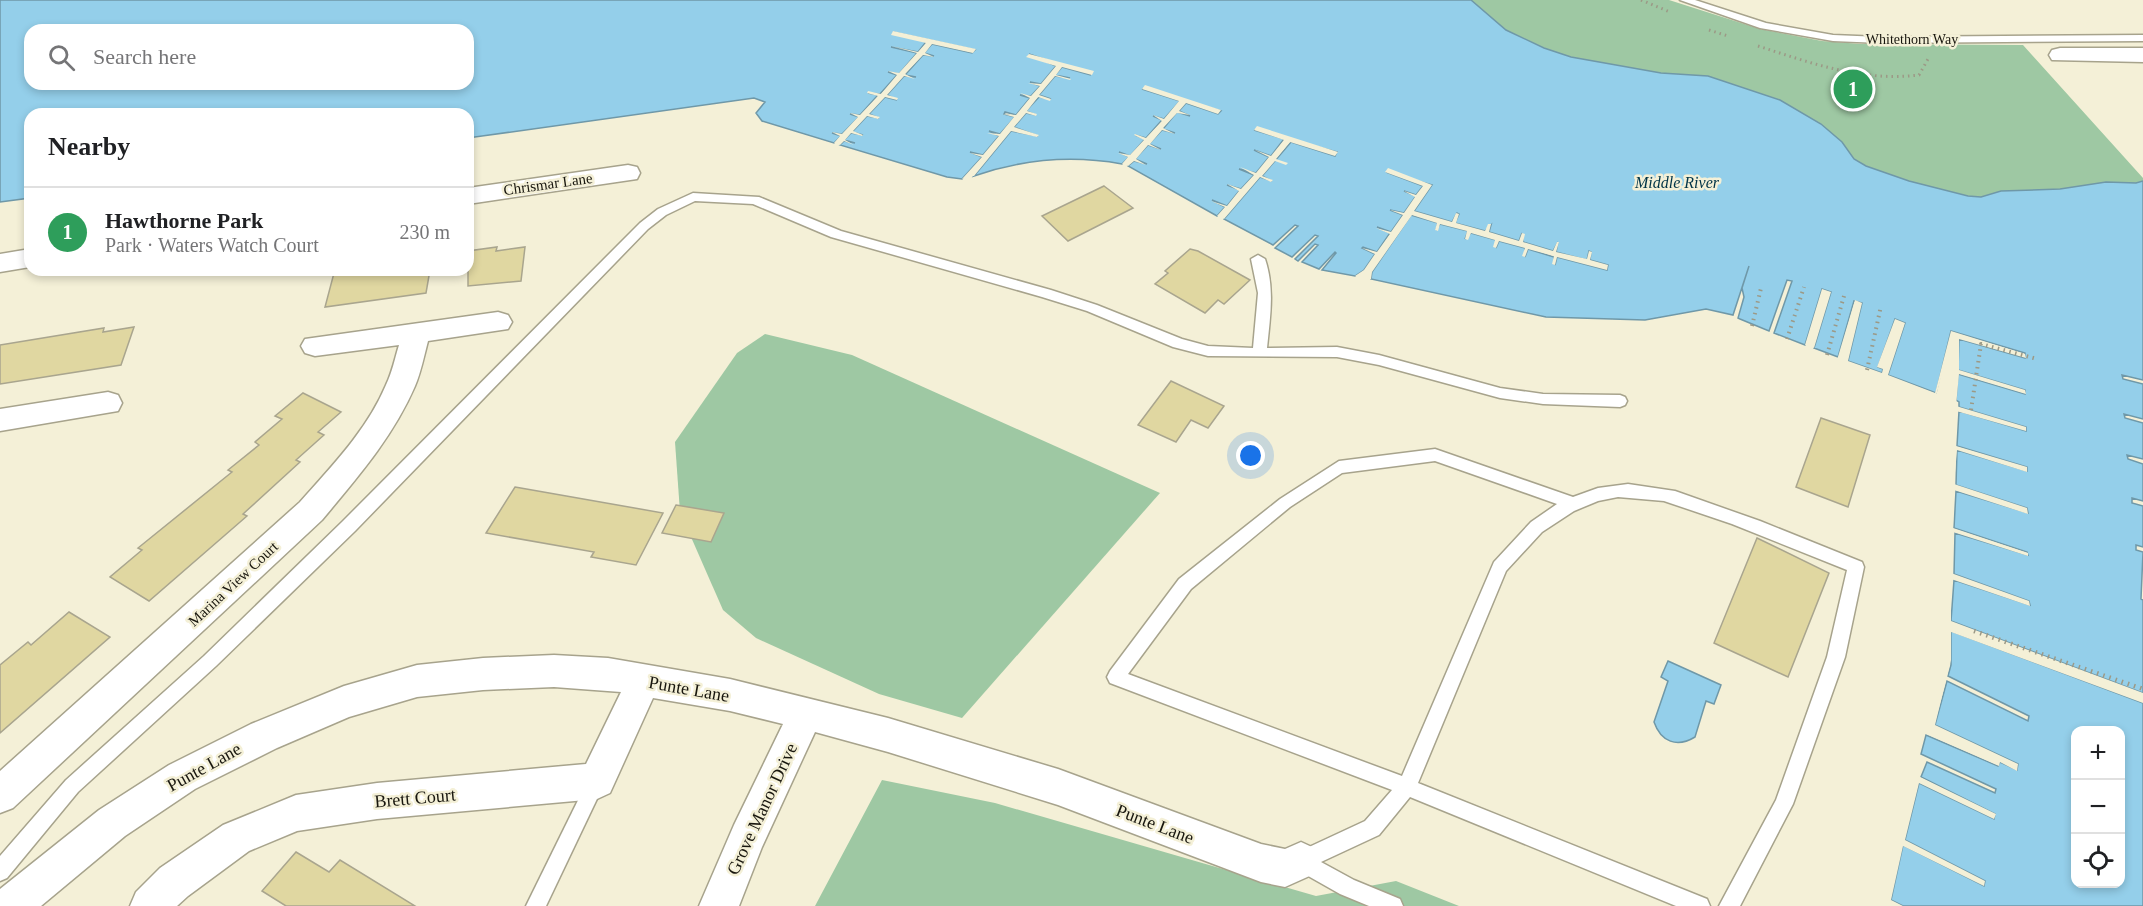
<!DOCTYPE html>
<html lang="en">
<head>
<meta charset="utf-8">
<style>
	:root { --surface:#fff; --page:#f6f6f6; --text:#202124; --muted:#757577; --line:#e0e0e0; --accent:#db2777 }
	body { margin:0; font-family:"Times New Roman",serif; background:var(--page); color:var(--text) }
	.controls { position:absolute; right:18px; bottom:18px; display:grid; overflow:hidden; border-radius:12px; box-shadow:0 3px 9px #0003 }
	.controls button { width:54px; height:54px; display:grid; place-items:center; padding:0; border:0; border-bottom:2px solid var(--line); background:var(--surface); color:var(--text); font:30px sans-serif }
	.you { position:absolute; left:1251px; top:456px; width:21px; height:21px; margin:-15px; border:4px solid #fff; border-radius:50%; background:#1a73e8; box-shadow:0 0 0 9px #1a73e833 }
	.badge { display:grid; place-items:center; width:39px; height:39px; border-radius:50%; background:var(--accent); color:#fff; font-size:20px; font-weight:700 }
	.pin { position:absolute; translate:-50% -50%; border:3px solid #fff; box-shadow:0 2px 6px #0006 }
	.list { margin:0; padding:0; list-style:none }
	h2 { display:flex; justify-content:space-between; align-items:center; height:78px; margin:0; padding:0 24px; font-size:26px }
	h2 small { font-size:20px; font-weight:400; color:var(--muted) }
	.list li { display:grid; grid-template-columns:39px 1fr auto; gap:18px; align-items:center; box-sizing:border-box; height:90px; padding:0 24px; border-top:2px solid var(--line) }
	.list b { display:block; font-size:22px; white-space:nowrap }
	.list p { margin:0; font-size:20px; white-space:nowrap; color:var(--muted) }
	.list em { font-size:20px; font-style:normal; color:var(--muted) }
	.icon { flex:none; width:33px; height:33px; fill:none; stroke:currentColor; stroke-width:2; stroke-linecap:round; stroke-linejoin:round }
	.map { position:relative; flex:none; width:2143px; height:906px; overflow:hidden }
	.search { position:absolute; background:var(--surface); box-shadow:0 3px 9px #0003; left:24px; top:24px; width:450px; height:66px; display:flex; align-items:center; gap:15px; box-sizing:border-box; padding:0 21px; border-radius:18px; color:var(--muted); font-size:22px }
	.panel { position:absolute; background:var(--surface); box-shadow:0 3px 9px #0003; left:24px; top:108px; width:450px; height:168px; border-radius:18px }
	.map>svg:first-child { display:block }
	.green { fill:#9ec8a3 }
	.water { fill:#94cfea; stroke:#6f98a8; stroke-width:1.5; fill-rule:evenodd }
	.pier { fill:#f4f0d7 }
	.building { fill:#e0d7a1; stroke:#a9a58e; stroke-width:1.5 }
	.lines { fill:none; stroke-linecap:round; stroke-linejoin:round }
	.service-casing { stroke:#a7a38c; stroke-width:3 }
	.minor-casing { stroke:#a7a38c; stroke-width:3 }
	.path-far2 { stroke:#9c9986; stroke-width:3; stroke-dasharray:1.5 4; stroke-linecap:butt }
	.path-far1 { stroke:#9c9986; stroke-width:4; stroke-dasharray:1.5 4.5; stroke-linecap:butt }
	.path { stroke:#9c9986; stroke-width:4.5; stroke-dasharray:1.5 5; stroke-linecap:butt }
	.service { fill:#fff; fill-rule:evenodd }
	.minor { fill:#fff; fill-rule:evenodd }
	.labels { text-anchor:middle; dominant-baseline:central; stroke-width:5; stroke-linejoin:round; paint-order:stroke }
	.far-street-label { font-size:14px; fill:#18160e; stroke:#f4f0d7 }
	.street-label { font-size:15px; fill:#18160e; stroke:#f4f0d7 }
	.water-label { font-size:16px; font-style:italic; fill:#003447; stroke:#f4f0d7 }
	.near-street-label { font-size:18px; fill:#18160e; stroke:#f4f0d7 }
</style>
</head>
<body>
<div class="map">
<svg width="2143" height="906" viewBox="0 0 2143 906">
	<rect width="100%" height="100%" fill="#f4f0d7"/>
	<g class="green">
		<path d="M1426 0H1669L1760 29 1822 41 1861 44 2023 45 2143 178V200L1991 217 1555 62Z"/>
		<path d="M765 334 852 355 1160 493 962 718 879 694 756 638 723 610 680 512 675 442 737 353Z"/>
		<path d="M882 780 995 803 1316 896 1396 881 1459 906H815Z"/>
	</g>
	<g class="water">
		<path d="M0 0H1471L1506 30 1544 48 1571 57 1661 73 1708 76 1780 100 1821 124 1842 142 1854 159 1866 166 1909 181 1968 196 1981 197 2001 191 2060 189 2106 182 2136 183 2143 181V380L2122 375 2123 379 2143 384V419L2124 414 2125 418 2143 423V459L2127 455 2128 459 2143 464V501L2132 498V503L2143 506V547L2136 545V550L2143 552 2141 599 2143 600V693L1951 621 1954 580 2030 605 2029 601 1954 574 1955 533 2028 555 2027 552 1954 528 1956 491 2028 513 2027 508 1956 485 1957 450 2027 471V467L1957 446 1959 411 2026 431V427L1959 407V402L1956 400 1958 374 2025 394V390L1958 370 1959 339 2025 358V353L1951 331 1936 393 1888 375 1905 323 1895 319 1878 367 1883 369 1882 373 1848 361 1862 303 1854 301 1838 357 1814 348 1831 292 1822 289 1805 345 1774 333 1792 281 1787 280 1769 331 1740 319 1738 318 1744 297 1742 288 1749 266 1733 315 1706 309 1645 320 1546 317 1371 279 1372 272 1411 215 1438 223 1436 230 1440 224 1468 231 1465 239 1471 233 1496 240V248L1499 241 1525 248V257L1528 249 1554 257 1555 265 1557 257 1607 270 1608 265 1590 260 1591 252 1589 251 1587 260 1556 252 1558 242 1553 251 1523 242 1522 233 1519 241 1489 232 1491 225 1485 231 1455 223 1459 214 1457 213 1452 222 1414 211 1432 185 1386 172 1423 186 1416 195 1404 191 1416 196 1404 213 1390 210 1403 215 1391 232 1377 227 1390 233 1377 252 1363 247 1362 248 1375 254 1364 270 1355 276 1322 270 1336 253 1335 252 1319 269 1302 262 1318 245 1315 244 1298 261 1295 259 1318 236 1315 235 1292 257 1275 248 1298 226 1295 225 1273 245 1224 219 1260 177 1272 181 1262 176 1291 142 1335 156 1337 152 1254 130 1284 139 1271 156 1254 150 1269 157 1256 173 1239 169 1254 175 1241 189 1227 185 1240 190 1227 206 1212 200 1225 207 1217 216 1128 166 1134 161 1147 164 1135 159 1148 145 1161 149 1149 144 1162 130 1175 133 1163 129 1177 112 1190 116 1179 111 1186 103 1218 114 1221 111 1142 89 1180 101 1164 119 1153 116 1162 120 1146 138 1135 135 1145 139 1130 156 1119 152 1129 157 1122 164C1072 155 1023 159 974 176L1011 131 1038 136 1014 127 1026 113 1036 115 1026 111 1039 97 1051 99 1039 95 1055 76 1070 78 1055 75 1062 67 1091 75 1029 54 1056 66 1041 84 1030 82 1040 86 1031 96 1020 95 1030 98 1016 115 1005 112 1004 114 1015 117 1000 134 989 131 999 136 983 155 970 152 982 157 962 179 947 177 840 145 844 141 855 143 844 140 851 133 863 135 852 132 867 116 879 118 869 114 885 97 897 100 887 95 904 76 916 77 905 75 923 55 934 56 924 53 932 44 972 53 975 50 893 32 926 42 918 52 891 47 917 53 899 74 888 72 897 75 880 94 868 93 878 95 860 115 850 114 859 117 842 134 832 133 841 136 834 143 762 121 756 113 765 102 754 98 468 138V114H30V198L0 202ZM30 30H468V84H30Z"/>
		<path d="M1951 631 2143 703V906H1903L1891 900 1903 845 1984 886 1985 881 1905 840 1919 783 1994 819 1995 814 1921 777 1927 762 1995 793 1996 789 1921 754 1926 735 1998 766 2000 762 2017 770 2018 764 1935 725 1947 681 2028 721 2029 716 1948 676 1951 665ZM2076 730H2120V884H2076Z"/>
		<path d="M1668 661 1721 685 1714 704 1706 701 1695 737C1677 748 1661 742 1654 722L1668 681 1661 677Z"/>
	</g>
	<g class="pier">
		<path d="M893 31 976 49 973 53 932 44 925 53 934 57 923 55 905 74 915 79 904 76 887 95 898 98 897 100 885 97 869 114 880 117 878 119 867 116 853 131 863 135 862 136 851 133 845 140 854 145 844 141 840 145 834 143 840 136 832 132 842 134 858 117 850 113 860 115 878 96 867 93 868 91 881 94 897 75 888 71 899 73 917 53 891 46 918 52 926 43 891 35Z"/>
		<path d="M1029 54 1094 71 1092 75 1062 67 1056 75 1071 79 1070 80 1055 76 1039 95 1051 99 1050 101 1038 97 1027 111 1037 114 1036 116 1026 113 1014 127 1039 135 1037 137 1011 131 974 176H971L979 165 968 178 962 179 982 157 970 153 983 155 999 136 987 133 1000 134 1014 117 1003 114 1016 115 1030 98 1020 93 1031 96 1040 86 1028 83 1041 84 1056 66 1026 57Z"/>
		<path d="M1145 85 1221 110 1218 114 1186 103 1179 111 1190 115 1177 113 1163 128 1175 134 1162 130 1150 144 1161 150 1148 145 1136 159 1146 165 1134 161 1128 166 1126 165 1167 119 1125 165 1122 164 1128 157 1118 153 1130 155 1144 140 1134 135 1135 134 1146 138 1162 121 1153 115 1164 119 1179 101 1142 89Z"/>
		<path d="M1257 126 1338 152 1335 156 1290 142 1276 159 1288 163 1286 165 1275 161 1262 176 1273 180 1271 182 1260 177 1224 219 1221 217 1289 139 1220 217 1217 216 1225 207 1211 201 1227 206 1239 191 1227 184 1241 189 1254 175 1240 167 1256 173 1269 157 1255 150 1271 156 1284 140 1254 130Z"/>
		<path d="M1388 168 1432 185 1414 211 1452 222 1456 213 1459 214 1456 223 1485 231 1488 224H1491L1489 232 1519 241 1522 233 1525 234 1523 242 1553 251 1557 242H1559L1556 252 1587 259 1589 251 1592 252 1590 260 1608 265 1607 270 1557 257 1555 265 1552 264 1554 256 1528 249 1525 257 1522 256 1525 248 1499 241 1496 248 1493 247 1495 240 1471 233 1468 240 1465 239 1467 231 1440 224 1438 231 1435 230 1437 223 1412 215 1372 272 1371 279H1368L1369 271 1411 212 1427 186H1426L1366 272 1359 277 1355 276 1364 270 1375 254 1362 248 1377 252 1390 234 1376 228 1391 232 1403 215 1390 210 1404 213 1415 197 1404 191 1416 195 1423 186 1385 172Z"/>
		<path d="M1822 289 1831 292 1814 348 1812 347 1827 294 1824 293 1808 346 1805 345Z"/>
		<path d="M1855 300 1862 303 1848 361 1882 373 1883 369 1877 367 1895 319 1905 323 1888 375 1935 393 1951 331 2025 354 2026 358 1959 339V370L2025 390 2026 394 1959 374 1956 406 2026 427V431L1956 411V404L1953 401 1957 336 1953 335 1936 396 1885 377 1902 325 1896 323 1881 365 1886 369 1884 375 1846 363 1859 305 1857 304 1840 358 1837 360Z"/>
		<path d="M1955 420 1956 446 2027 467V472L1957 450 1954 484 2027 508 2028 514 1954 490 1953 528 2028 553V556L1953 532 1951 573 2029 601 2030 606 1951 579 1954 577 1951 575V528L1953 490 1955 488 1953 485Z"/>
		<path d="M1951 588V621L2143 693V696L1949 624Z"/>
		<path d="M1950 629 2143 700V703L1951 632V660L1935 725 2018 764 2017 771 2000 762 1999 766 1924 733H1933L1996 762 2000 759 1932 726 1946 678 1948 631Z"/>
		<path d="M1918 776 1996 814 1994 819 1919 783 1905 840 1985 881 1984 886 1903 846 1891 900 1903 906H1896L1888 899 1900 845 1903 842 1916 782 1920 780 1940 790 1919 780Z"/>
	</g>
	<g class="building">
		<path d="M1104 186 1133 208 1068 241 1042 216Z"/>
		<path d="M497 247 496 251 525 247 521 281 468 286V251Z"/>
		<path d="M1190 249 1198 251 1250 280 1224 304 1218 300 1205 313 1155 284 1168 273 1165 271Z"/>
		<path d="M356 270H430L426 293 325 307 334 273Z"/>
		<path d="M134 327 121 365 0 384V345L104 328 103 332Z"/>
		<path d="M1171 381 1224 406 1208 428 1191 420 1176 442 1138 425Z"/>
		<path d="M303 393 341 412 318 432 324 435 296 460 300 462 243 514 247 516 149 601 110 577 142 550 138 548 232 472 228 470 259 445 255 442 282 419 275 416Z"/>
		<path d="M1821 418 1870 435 1848 507 1796 487Z"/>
		<path d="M515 487 663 513 636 565 591 557 594 552 486 533Z"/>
		<path d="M676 505 724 513 711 542 662 533Z"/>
		<path d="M1757 538 1829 573 1788 677 1714 643Z"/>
		<path d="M69 612 110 637 0 733V665L28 642 31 645Z"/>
		<path d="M296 852 329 872 340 860 415 906H286L262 891Z"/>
	</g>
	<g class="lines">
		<g class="service-casing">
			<g id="service">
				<path d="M1680 0H1695L1766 23 1833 35 1881 37 2143 35V41L1881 43 1833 41 1760 28Z"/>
				<path d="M693 193 759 197 841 231 1051 290 1097 305 1182 339 1208 346 1253 348 1258 293 1251 259 1258 255 1265 259C1275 289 1270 317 1267 348L1337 347 1379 355 1500 388 1543 394 1620 395 1625 397 1627 401 1625 405 1620 407 1543 404 1500 398 1379 365 1337 357 1208 356 1173 347 1087 311 1042 297 831 237 753 204 695 201 666 215 648 229 355 531 216 666 78 792 7 878 0 881V856L66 780 204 656 343 521 640 223 658 209Z"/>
				<path d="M1435 449 1573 497 1598 488 1628 484 1675 491 1760 521 1862 562 1864 567 1845 657 1793 804 1740 906H1719L1776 800 1827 657 1847 570 1732 524 1664 501 1618 497 1598 501 1574 511 1542 532 1506 571 1418 783 1707 899 1710 906H1676L1410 797 1379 835 1321 862 1354 880 1400 899 1403 906H1369L1340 894 1294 868 1291 861 1294 854 1365 821 1392 790 1110 683 1107 677 1110 671 1179 579 1280 499 1339 461ZM1435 461 1557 504 1531 522 1494 562 1402 776 1128 674 1191 589 1290 507 1342 473Z"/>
				<path d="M596 773 602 776 605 782 546 906H526L590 776Z"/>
			</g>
		</g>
		<g class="minor-casing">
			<g id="minor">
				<path d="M2060 48H2143V62L2052 60 2049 55 2052 50Z"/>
				<path d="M628 165 637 167 640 173 637 179 468 204V188Z"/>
				<path d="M30 249V267L0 272V254Z"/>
				<path d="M498 312 508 315 512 322 508 329 428 341C424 356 421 372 415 386 393 437 357 478 322 520L13 808 0 813V771L300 502C332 466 367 430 386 385 392 373 395 358 399 345L315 356 305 353 301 346 305 339Z"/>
				<path d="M108 392 118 395 122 403 118 411 0 431V409Z"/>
				<path d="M554 655 608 658 730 679 888 718 1058 769 1261 844 1285 849 1301 842 1314 848 1320 861 1314 874 1285 887 1261 882 1058 805 888 752 815 732 762 847 739 906H699L734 825 783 724 730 711 653 698 610 793 597 799 377 819 297 831 249 851 188 896 177 906H130L136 892 160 868 223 825 296 795 377 783 586 764 621 692 554 687 483 690 417 697 349 717 277 748 195 789 125 836 41 906H0V889L99 810 169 765 251 724 344 686 417 665 483 658Z"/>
			</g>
		</g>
		<g class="path-far2">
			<path d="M1641 0 1670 12"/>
			<path d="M1709 30 1728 36"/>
			<path d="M1758 46C1811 63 1862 82 1919 75L1928 59"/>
		</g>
		<g class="path-far1">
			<path d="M1752 326 1761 288"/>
			<path d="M1787 339 1804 287"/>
			<path d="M1827 355 1844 296"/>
			<path d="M1867 370 1881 306"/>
			<path d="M1971 410 1981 344 2037 359"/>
		</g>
		<path class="path" d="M1974 631 2143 689"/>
		<use href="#service" class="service"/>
		<use href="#minor" class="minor"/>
	</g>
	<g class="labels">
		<g class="far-street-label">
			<text x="1912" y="39">Whitethorn Way</text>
		</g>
		<g class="street-label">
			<text transform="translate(548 184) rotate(-8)">Chrismar Lane</text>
			<text transform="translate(233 584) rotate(-43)">Marina View Court</text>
		</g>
		<g class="water-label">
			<text x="1677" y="182">Middle River</text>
		</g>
		<g class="near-street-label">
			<text transform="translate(689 689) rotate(10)">Punte Lane</text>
			<text transform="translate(204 767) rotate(-29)">Punte Lane</text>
			<text transform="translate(415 798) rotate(-5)">Brett Court</text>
			<text transform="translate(762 809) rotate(-65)">Grove Manor Drive</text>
			<text transform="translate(1155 824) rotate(21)">Punte Lane</text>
		</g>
	</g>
</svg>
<div class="controls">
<button>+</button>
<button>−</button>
<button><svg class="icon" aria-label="locate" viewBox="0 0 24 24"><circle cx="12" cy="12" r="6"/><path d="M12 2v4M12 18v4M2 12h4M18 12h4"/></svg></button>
</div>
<div class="you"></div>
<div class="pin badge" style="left:1853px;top:89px;background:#2e9e5b">1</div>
<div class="search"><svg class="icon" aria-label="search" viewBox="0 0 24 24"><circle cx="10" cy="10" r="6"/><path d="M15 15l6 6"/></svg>Search here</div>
<section class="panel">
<h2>Nearby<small></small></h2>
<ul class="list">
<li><span class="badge" style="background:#2e9e5b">1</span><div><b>Hawthorne Park</b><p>Park · Waters Watch Court</p></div><em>230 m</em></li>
</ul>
</section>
</div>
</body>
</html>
